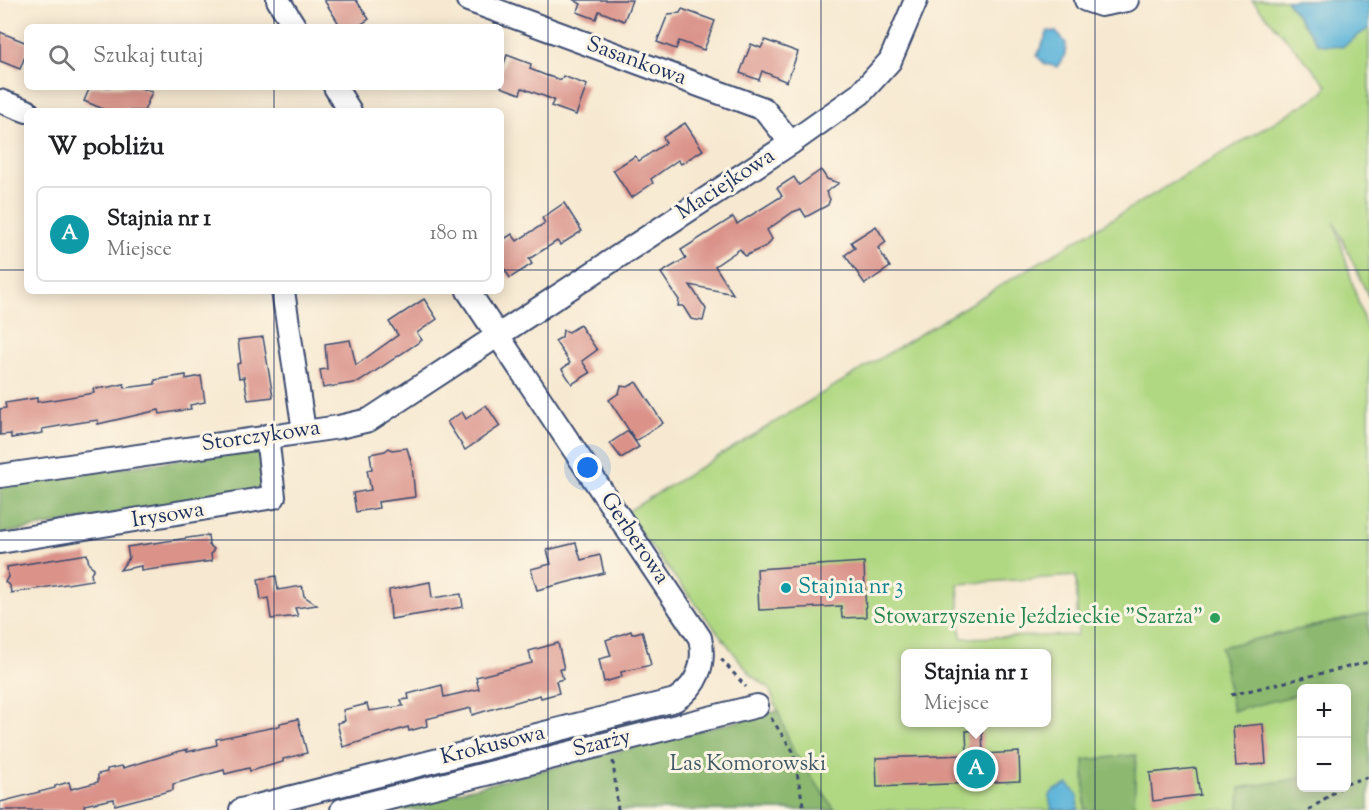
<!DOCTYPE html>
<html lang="pl">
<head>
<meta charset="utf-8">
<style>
	:root { --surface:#fff; --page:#f6f6f6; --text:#202124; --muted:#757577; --line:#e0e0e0; --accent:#0f766e }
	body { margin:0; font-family:"Sorts Mill Goudy",serif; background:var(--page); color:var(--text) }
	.controls { position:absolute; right:18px; bottom:18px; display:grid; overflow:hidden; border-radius:9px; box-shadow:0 3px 15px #0003 }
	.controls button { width:54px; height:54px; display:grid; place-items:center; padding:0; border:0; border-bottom:2px solid var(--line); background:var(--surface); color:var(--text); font:30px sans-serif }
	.you { position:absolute; left:588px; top:468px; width:21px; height:21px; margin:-15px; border:4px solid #fff; border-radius:50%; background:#1a73e8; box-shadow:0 0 0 9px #1a73e833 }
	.badge { display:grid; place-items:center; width:39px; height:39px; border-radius:50%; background:var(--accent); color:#fff; font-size:20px; font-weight:700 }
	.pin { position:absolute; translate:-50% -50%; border:3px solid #fff; box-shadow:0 2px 6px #0006 }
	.popup { position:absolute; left:901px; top:649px; width:150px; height:78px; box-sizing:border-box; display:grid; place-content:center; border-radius:9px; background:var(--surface); filter:drop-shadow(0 2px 4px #0005); font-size:20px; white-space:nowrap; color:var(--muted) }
	.popup b { font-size:22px; color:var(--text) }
	.popup::after { content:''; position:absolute; left:50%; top:100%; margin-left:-12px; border:12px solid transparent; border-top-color:var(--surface) }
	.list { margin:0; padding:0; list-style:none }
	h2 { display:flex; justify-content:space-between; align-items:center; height:78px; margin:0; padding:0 24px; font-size:26px }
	h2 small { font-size:20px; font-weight:400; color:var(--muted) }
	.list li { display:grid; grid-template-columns:39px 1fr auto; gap:18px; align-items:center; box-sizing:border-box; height:96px; margin:0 12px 12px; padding:0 12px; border:2px solid var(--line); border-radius:9px }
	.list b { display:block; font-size:22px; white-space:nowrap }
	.list p { margin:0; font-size:20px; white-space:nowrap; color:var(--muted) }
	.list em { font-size:20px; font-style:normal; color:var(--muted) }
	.icon { flex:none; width:33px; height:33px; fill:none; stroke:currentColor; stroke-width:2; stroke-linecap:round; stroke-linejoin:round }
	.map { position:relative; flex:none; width:1369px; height:810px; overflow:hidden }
	.search { position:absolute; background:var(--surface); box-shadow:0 3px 15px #0003; left:24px; top:24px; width:480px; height:66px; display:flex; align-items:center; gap:15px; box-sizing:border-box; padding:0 21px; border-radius:9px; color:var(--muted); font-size:22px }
	.panel { position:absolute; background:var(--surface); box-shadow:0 3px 15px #0003; left:24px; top:108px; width:480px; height:186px; border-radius:9px }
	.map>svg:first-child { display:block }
	.green { fill:#b0d882; stroke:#668470; stroke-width:1.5; fill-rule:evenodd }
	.forest { fill:#8cb870; stroke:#547467; stroke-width:1.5 }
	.water { fill:#5cb4d9; stroke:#3c729c; stroke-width:1.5 }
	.building { fill:#da9289 }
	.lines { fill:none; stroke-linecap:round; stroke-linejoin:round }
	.minor-casing { stroke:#3c4b6f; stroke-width:26 }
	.path { stroke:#3c4b6f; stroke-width:3; stroke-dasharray:4.5 4.5; stroke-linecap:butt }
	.minor { stroke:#fff; stroke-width:22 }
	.grid { fill:none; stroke:#1b2f5e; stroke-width:1.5; stroke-opacity:0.55 }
	.culture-dot { fill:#0f9aa8; stroke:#fcf5e5; stroke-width:2 }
	.leisure-dot { fill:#2e9e5b; stroke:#fcf5e5; stroke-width:2 }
	.labels { text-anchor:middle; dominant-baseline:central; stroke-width:6; stroke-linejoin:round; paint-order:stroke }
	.street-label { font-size:22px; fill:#1b2f5e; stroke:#fcf5e5 }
	.culture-label { font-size:22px; fill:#0d838f; stroke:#fcf5e5; text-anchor:start }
	.leisure-label { font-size:22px; fill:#27864d; stroke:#fcf5e5; text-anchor:end }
	.park-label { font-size:22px; fill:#405967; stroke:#fcf5e5 }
</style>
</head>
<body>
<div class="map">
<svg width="1369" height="810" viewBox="0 0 1369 810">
	<rect width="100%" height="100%" fill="#fcf5e5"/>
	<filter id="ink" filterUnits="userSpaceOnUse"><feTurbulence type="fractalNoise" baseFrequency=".0167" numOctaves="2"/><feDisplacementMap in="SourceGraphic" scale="12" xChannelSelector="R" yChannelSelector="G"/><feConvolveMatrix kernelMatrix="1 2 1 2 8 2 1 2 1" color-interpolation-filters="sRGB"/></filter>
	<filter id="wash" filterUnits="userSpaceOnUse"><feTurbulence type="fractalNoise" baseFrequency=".008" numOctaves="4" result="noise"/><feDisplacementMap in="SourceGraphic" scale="24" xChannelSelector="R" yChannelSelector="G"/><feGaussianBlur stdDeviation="1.35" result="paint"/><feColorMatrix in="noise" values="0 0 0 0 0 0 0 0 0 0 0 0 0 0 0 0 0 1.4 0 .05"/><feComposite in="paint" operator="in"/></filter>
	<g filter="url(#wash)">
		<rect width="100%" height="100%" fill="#f7e9d1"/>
		<path class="green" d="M1252 0H1369V298L1334 221 1369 338V614L1221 647 1233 710 1301 694V778L1241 788 1239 810H1134L1135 755 1084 760 1085 810H835L793 751 769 688 751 675 625 513 968 305 1323 93 1327 85ZM1076 576 1078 635 961 638 958 584ZM906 654H1046V722H906Z"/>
		<g class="forest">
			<path d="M259 449 269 487 0 534V485Z"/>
			<path d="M1369 614V810H1239L1240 788 1301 778 1302 788H1346V688H1302L1301 694 1233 711 1221 647Z"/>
			<path d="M778 711 793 751 835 810H385Z"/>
			<path d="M1136 755 1134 810H1085L1084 760Z"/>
		</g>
		<g class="water">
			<path d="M1286 0H1369V28L1342 47 1318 44Z"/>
			<path d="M1048 31 1056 32 1066 43 1065 55 1057 67 1045 64 1037 56Z"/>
			<path d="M1068 784 1078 796V810H1052L1049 797 1053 791Z"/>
		</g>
		<g id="blocks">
			<g class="building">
				<path d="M324 0H356L369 19 357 27H341Z"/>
				<path d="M574 0H632L624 21 599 11 596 19 577 12 581 4Z"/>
				<path d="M682 9 715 21 704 50 679 41 676 49 657 42 668 14 680 13Z"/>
				<path d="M0 32 27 43V51L20 69 0 61Z"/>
				<path d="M765 40 798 52 787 82 762 71 759 80 740 73 751 44 761 48Z"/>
				<path d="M507 55 531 64 530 69 545 75 561 80 563 76 587 85 576 115 551 106 554 100 522 88 520 94 501 87V72Z"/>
				<path d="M90 87H138L152 92 144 111H108L84 101Z"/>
				<path d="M685 123 703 150 681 164 678 160 651 179 653 183 631 198 613 170 635 156 639 161 652 152 666 143 663 137Z"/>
				<path d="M821 170 827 179 839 183 826 192 830 199 828 205 806 217 801 209 793 212 767 230 772 239 768 245 745 256 740 249 715 266 733 294 690 285 706 309 703 321 691 319 683 306H678L679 300 661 273 686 258 681 250 733 217 737 224 782 196 777 188 794 177 799 185Z"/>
				<path d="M564 203 582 231 560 245 557 241 529 259 532 264 510 278 501 264V241L512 234 517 241 545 223 542 218Z"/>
				<path d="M876 226 886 242 878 248 890 267 865 284 845 255 855 248 851 242Z"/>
				<path d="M424 299 437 319 417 333 422 340 359 382 323 388 320 370 327 369 325 344 350 340 356 365 398 335 389 322Z"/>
				<path d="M580 325 597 350 582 361 590 373 572 384 562 369 570 363 555 341 562 337 563 330 569 332Z"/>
				<path d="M263 337 273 397 248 400 244 377 239 378 237 364 241 363 238 340Z"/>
				<path d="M186 375V379L201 376 205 402 190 405 191 409 160 414 159 410 98 424V420L83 422 42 429 43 433 11 438V434L0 435V409L6 408 5 403 37 398V402L52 400 94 393 93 389 109 387 124 384 125 388 155 384V380Z"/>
				<path d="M636 382 663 423 636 441 609 400 619 393 621 386 628 387Z"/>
				<path d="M486 405 500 426 465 450 447 422 462 412 466 419Z"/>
				<path d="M628 431 639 447 621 458 610 443Z"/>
				<path d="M389 448 392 450 407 448 412 465 415 497 378 502 379 508 356 512 353 493 371 490 367 470 372 469 370 454 385 451Z"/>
				<path d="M208 535 209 545 214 549 211 554 212 561 141 571V566L120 570 129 558 127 547Z"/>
				<path d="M576 543 581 560 600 555 604 573 537 590 531 569 551 564 547 550Z"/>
				<path d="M87 554 89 564 94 568 91 573 92 580 11 593 10 586 5 582 8 577 7 567Z"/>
				<path d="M864 562 866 617 842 618 841 606 759 610 757 569Z"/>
				<path d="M276 576 278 590 302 586 304 596 317 605 295 608 298 616 271 619 268 598 261 600 258 579Z"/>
				<path d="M430 582 432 598 461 594 463 607 391 619 389 590Z"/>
				<path d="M631 631 632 634 642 631 651 665 621 672 622 677 604 682 599 659 611 656 606 640Z"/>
				<path d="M558 643 564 669H560L563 679 556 681 559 693 541 698 540 695 472 715 471 708 426 719 427 726 409 731 408 727 343 747 337 723 345 721 343 710 367 704 369 711 403 706 401 700 409 699 408 694 442 685 444 697 479 689 476 677 532 663 529 651Z"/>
				<path d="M298 719 307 753 283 759V762L250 771 249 768 225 774 224 770 173 784V790L115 805 114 799 84 805 85 810H0V802L55 788V786L69 782 71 789 98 782V774L107 772V769L122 766 123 768 187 749V752L217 745 216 739 280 726V723Z"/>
				<path d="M1263 724 1266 764 1236 766 1233 727Z"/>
				<path d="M982 730 983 754 1019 752 1020 781 877 787 876 758 967 755 966 731Z"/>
				<path d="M1196 768 1200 795 1153 801 1150 773Z"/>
			</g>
		</g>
	</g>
	<g filter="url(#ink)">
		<use href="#blocks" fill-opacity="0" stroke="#3c4b6f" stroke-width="1.5"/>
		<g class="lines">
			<g class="minor-casing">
				<g id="minor">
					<path d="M278 0 295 27"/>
					<path d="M468 0 764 109 791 143"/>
					<path d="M1086 0 1101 5 1127 0"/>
					<path d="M335 87 350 111"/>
					<path d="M0 101 27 111"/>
					<path d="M283 291 304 431"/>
					<path d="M0 476 339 427 369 420 791 143 860 94 890 61 916 0"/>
					<path d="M0 542 274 497 267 436"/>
					<path d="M241 810 675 700C697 686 706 664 700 638L468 291"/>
					<path d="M342 810 757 706"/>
				</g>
			</g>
			<g class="path">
				<path d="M721 659 746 687"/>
				<path d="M1231 695 1369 662"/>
				<path d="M771 718 793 751 804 810"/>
				<path d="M613 761 618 810"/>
				<path d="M1346 783 1369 777"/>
				<path d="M1309 810 1340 788"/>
			</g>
			<use href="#minor" class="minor"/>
		</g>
	</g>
	<path class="grid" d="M274 0V27M548 0V810M821 0V810M1095 0V810M274 87V111M0 270H27M501 270H1369M274 291V810M0 540H1369"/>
	<circle class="culture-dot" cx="786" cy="588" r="6"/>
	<circle class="leisure-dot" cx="1215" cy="618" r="6"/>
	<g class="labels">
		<g class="street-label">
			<text transform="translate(636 62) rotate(20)">Sasankowa</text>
			<text transform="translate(726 185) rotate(-33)">Maciejkowa</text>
			<text transform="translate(261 437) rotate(-8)">Storczykowa</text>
			<text transform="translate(168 516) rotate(-9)">Irysowa</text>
			<text transform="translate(634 539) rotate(56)">Gerberowa</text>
			<text transform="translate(602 744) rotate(-14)">Szarży</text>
			<text transform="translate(493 746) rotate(-14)">Krokusowa</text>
		</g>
		<g class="culture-label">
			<text x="798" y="588">Stajnia nr 3</text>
		</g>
		<g class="leisure-label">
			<text x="1203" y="618">Stowarzyszenie Jeździeckie "Szarża"</text>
		</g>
		<g class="park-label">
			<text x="748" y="765">Las Komorowski</text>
		</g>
	</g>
</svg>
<div class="controls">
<button>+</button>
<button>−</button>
</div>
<div class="you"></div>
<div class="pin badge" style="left:976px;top:769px;background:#0f9aa8">A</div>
<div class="popup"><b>Stajnia nr 1</b>Miejsce</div>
<div class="search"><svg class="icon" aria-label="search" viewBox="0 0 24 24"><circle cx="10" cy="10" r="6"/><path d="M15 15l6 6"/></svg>Szukaj tutaj</div>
<section class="panel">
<h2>W pobliżu<small></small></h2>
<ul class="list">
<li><span class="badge" style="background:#0f9aa8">A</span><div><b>Stajnia nr 1</b><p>Miejsce</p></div><em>180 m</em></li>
</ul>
</section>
</div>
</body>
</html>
